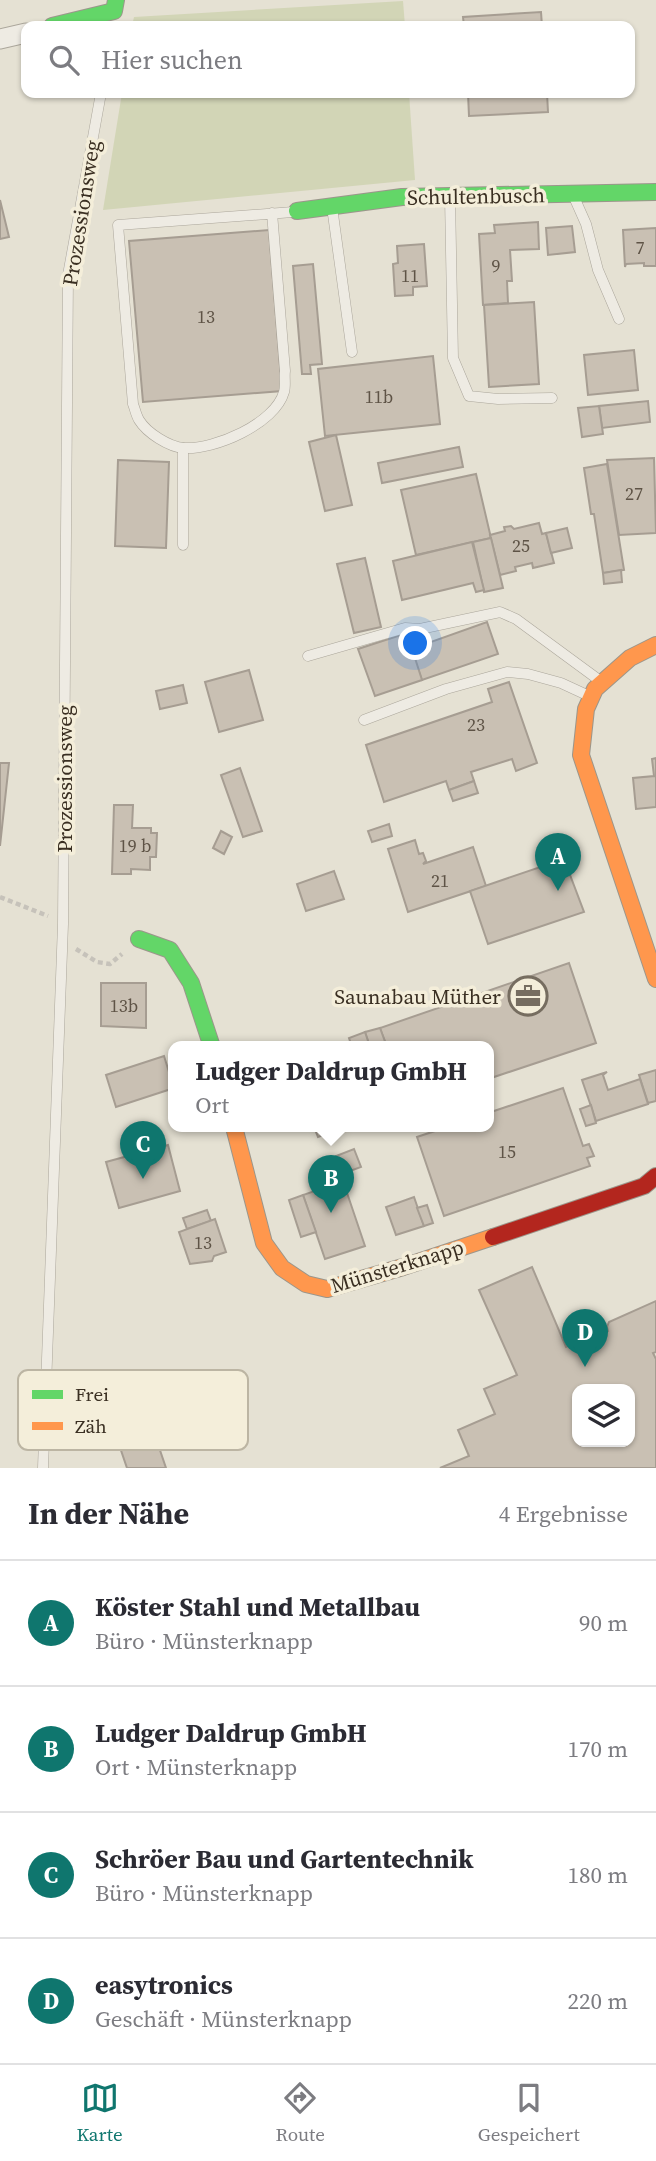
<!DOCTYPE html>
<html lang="de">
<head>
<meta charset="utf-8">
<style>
	:root { --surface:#fff; --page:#f7f7f7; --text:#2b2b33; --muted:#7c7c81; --line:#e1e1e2; --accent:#0f766e }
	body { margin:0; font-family:"Source Serif 4",serif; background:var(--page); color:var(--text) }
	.controls { position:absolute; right:21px; bottom:21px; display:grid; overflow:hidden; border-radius:14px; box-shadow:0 2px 5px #0004 }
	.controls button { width:63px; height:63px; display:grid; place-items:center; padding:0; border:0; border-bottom:2px solid var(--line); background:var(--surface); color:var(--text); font:35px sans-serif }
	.you { position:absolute; left:416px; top:644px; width:24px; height:24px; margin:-18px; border:5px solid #fff; border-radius:50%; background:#1a73e8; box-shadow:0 0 0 10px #1a73e833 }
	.badge { display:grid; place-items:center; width:46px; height:46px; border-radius:50%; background:var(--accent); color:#fff; font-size:23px; font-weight:700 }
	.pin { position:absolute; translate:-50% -58px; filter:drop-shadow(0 2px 4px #0008) }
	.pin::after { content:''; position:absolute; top:37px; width:24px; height:21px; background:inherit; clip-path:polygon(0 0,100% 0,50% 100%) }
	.popup { position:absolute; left:168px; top:1041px; width:326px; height:91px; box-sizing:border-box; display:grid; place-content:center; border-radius:14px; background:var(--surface); filter:drop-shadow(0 2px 5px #0005); font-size:23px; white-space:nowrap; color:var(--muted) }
	.popup b { font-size:26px; color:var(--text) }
	.popup::after { content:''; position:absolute; left:50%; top:100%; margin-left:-14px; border:14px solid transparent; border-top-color:var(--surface) }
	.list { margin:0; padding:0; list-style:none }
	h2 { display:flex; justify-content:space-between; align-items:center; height:91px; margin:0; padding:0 28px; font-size:30px }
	h2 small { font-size:23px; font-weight:400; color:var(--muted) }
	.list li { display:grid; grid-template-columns:46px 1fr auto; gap:21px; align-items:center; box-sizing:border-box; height:126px; padding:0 28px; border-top:2px solid var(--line) }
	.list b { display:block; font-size:26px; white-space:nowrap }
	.list p { margin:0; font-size:23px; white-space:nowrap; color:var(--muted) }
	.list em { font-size:23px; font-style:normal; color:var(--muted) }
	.icon { flex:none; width:38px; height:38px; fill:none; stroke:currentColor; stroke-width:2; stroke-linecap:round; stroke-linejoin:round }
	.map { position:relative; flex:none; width:656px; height:1468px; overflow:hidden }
	.search { position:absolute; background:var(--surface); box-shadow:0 2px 5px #0004; left:21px; right:21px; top:21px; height:77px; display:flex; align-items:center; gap:18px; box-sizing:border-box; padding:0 24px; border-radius:14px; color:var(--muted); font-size:26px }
	.sheet { height:595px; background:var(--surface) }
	nav { display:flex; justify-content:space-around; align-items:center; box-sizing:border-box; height:98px; border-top:2px solid var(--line); background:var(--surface); font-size:19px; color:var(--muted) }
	nav a { display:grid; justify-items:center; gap:4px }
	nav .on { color:var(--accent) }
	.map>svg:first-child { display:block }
	.green { fill:#d2d5b6 }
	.building { fill:#c9c0b3; stroke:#a69d92; stroke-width:2; fill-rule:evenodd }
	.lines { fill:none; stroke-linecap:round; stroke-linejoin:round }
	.lane-casing { stroke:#aba69b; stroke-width:11 }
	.street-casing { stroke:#aba69b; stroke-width:21 }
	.fast-casing { stroke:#9b968b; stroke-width:18 }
	.slow-casing { stroke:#9b968b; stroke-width:18 }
	.jam-casing { stroke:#9b968b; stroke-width:18 }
	.path { stroke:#c6c2ba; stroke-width:4.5; stroke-dasharray:5 3.5; stroke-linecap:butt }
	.lane { stroke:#eeebe3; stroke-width:10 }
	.street { stroke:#eeebe3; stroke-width:19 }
	.fast { stroke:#63d668; stroke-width:16 }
	.slow { stroke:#ff974d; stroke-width:16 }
	.jam { stroke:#b3261e; stroke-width:16 }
	.labels { text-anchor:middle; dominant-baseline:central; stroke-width:7; stroke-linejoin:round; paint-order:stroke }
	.number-label { font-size:18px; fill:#5e5346 }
	.street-label { font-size:21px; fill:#3a2f22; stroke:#f4eeda }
	.poi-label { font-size:21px; fill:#3a2f22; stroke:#f4eeda; text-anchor:end }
	.key { fill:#f4eeda; stroke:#bcb5a3; stroke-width:2 }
	.key-label { font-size:19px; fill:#3a2f22 }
</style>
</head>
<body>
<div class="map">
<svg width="656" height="1468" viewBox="0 0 656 1468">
	<rect width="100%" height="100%" fill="#e5e1d3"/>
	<g class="green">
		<path d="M403 1 405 26H132L134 17Z"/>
		<path d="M122 93H409L415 180 103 210Z"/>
	</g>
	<g class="building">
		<path d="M541 12 542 26H464L463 17Z"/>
		<path d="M468 93H547L548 112 469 116Z"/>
		<path d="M0 200 9 237 0 239Z"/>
		<path d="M538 222 539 249 510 250 512 281H507L508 303 483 305 479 234 495 233 494 225Z"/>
		<path d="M572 226 575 252 548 255 546 228Z"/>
		<path d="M656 228V266H644V263L626 264 625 267 623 230Z"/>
		<path d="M269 230 282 391 143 402 129 241Z"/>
		<path d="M424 244 427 286 413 287V295L395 296 393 264 398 263 397 246Z"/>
		<path d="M313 264 322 364 310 365 311 374H302L293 266Z"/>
		<path d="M534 302 539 384 489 387 484 305Z"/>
		<path d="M634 350 638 390 588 395 584 355Z"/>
		<path d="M433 356 440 424 325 436 318 369Z"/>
		<path d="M648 401 650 422 602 428 599 406Z"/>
		<path d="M599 406 603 434 582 437 578 408Z"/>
		<path d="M336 435 352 505 325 511 309 442Z"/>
		<path d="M459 447 463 467 382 483 378 463Z"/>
		<path d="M654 458 656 533 619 535 607 460Z"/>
		<path d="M118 460 169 462 166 548 115 546Z"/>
		<path d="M607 464 624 570 603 573 594 514H591L584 468Z"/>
		<path d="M476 474 491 538 416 555 401 490Z"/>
		<path d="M539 523 542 534 546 533 554 563 533 568 532 563 515 567 516 571 500 575 490 535 505 531 504 527 511 526 514 529Z"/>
		<path d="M567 528 572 548 551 553 546 533Z"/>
		<path d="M491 538 503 588 484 592 473 542Z"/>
		<path d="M472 542 484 590 476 592 473 583 402 600 393 561Z"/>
		<path d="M365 558 381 627 354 633 337 564Z"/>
		<path d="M621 570 622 582 604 584 603 573Z"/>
		<path d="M487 622 498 654 422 680 411 649Z"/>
		<path d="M407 633 422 680 375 696 358 649Z"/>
		<path d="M249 670 263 720 219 732 205 682Z"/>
		<path d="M509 682 537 763 516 771 512 759 471 772 474 781 449 790 446 781 384 802 366 745 492 702 488 689Z"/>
		<path d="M183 685 187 703 160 709 156 691Z"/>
		<path d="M656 758V807L636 809 633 778 654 776 652 759Z"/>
		<path d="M0 763H9L0 846Z"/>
		<path d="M240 768 262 831 243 837 221 775Z"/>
		<path d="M474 781 478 793 453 801 449 790Z"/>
		<path d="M114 805H133L132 828H151V833H157L156 857H150V870L131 869V874H112Z"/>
		<path d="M389 824 392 836 372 842 368 831Z"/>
		<path d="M221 831 232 837 224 854 213 848Z"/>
		<path d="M415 840 419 854 423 853 426 861 423 864 473 847 486 886 408 912 388 849Z"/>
		<path d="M564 859 584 912 488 944 470 891Z"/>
		<path d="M334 871 344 899 306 911 297 884Z"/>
		<path d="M569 963 596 1043 488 1079V1047H387L380 1028Z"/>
		<path d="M101 983H146V1028L101 1026Z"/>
		<path d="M380 1028 387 1047H370L365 1032Z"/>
		<path d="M365 1032 370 1047H352L349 1038Z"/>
		<path d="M164 1056 174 1088 116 1107 106 1075Z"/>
		<path d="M656 1070V1101L648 1103 639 1075Z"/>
		<path d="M607 1072 603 1075 608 1090 640 1079 648 1104 596 1121 582 1080Z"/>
		<path d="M563 1088 583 1146 589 1144 594 1156 587 1158 590 1166 444 1216 417 1137 447 1127H488V1113Z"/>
		<path d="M591 1105 596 1123 586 1126 580 1109Z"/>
		<path d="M314 1127H346L318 1137Z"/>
		<path d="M168 1145 180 1191 119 1208 106 1162Z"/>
		<path d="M354 1149 361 1167 342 1174 336 1156Z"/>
		<path d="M343 1181 365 1246 325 1259 303 1195Z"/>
		<path d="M303 1195 316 1232 301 1237 289 1200Z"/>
		<path d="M414 1197 424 1226 396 1235 386 1207Z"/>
		<path d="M427 1205 433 1223 424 1226 417 1208Z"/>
		<path d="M207 1210 211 1221 187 1229 183 1218Z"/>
		<path d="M215 1219 226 1252 214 1256 212 1261 190 1264 179 1232Z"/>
		<path d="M532 1267 566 1347 593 1335 595 1338 608 1331 607 1327 609 1322 656 1301V1352L653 1353 656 1359V1468H440L469 1456 458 1430 495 1414 484 1389 517 1375 479 1290ZM577 1389H630V1442H577Z"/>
		<path d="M144 1403 166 1468H127L109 1415Z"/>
	</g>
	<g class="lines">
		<g class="lane-casing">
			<g id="lane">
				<path d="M450 197 453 358 469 396 498 399 552 398"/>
				<path d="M574 197 586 224 598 270 619 319"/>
				<path d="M332 207 352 352"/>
				<path d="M272 213 285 371C284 377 286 386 284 392 275 424 214 450 184 448 169 447 147 433 139 420 136 415 135 409 133 404L118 225 293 212"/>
				<path d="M183 545V448"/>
				<path d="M308 656 405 628 420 629 500 612 516 619 599 680"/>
				<path d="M364 720 446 689 507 672 528 674 561 683 587 695"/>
				<path d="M43 1468 63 924 68 275 101 93"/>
			</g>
		</g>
		<g class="street-casing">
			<path id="street" d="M0 39 26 33"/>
		</g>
		<g class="fast-casing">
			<g id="fast">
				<path d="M52 26 114 11 116 0"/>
				<path d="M297 211 402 197 656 192"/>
				<path d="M139 939 170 950 191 983 212 1047"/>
			</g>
		</g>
		<g class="slow-casing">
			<g id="slow">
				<path d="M656 645 630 658 595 689 586 709 581 755 656 979"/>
				<path d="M234 1127 264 1243 282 1268 306 1284 327 1289 403 1267 493 1237"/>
			</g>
		</g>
		<g class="jam-casing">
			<path id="jam" d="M493 1237 644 1186 656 1176"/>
		</g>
		<g class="path">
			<path d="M0 897 48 916"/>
			<path d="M76 949 97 962 110 964 122 954"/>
		</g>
		<use href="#lane" class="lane"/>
		<use href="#street" class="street"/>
		<use href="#fast" class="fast"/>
		<use href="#slow" class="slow"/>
		<use href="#jam" class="jam"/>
	</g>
	<defs>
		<g id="office-ring" transform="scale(2.0125)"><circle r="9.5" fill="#f4eeda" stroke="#766d60" stroke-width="1.5"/><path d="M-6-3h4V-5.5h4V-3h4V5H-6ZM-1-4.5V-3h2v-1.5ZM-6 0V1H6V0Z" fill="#766d60"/></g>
	</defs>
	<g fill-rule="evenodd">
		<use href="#office-ring" x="528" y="996"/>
	</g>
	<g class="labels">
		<g class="number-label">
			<text x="640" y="247">7</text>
			<text x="496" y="265">9</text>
			<text x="410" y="275">11</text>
			<text x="206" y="316">13</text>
			<text x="379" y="396">11b</text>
			<text x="634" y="493">27</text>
			<text x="521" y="545">25</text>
			<text x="476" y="724">23</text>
			<text x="135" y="845">19 b</text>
			<text x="440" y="880">21</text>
			<text x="124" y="1005">13b</text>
			<text x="507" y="1151">15</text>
			<text x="203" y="1242">13</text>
		</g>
		<g class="street-label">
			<text transform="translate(476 196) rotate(-1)">Schultenbusch</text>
			<text transform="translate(81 213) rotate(-81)">Prozessionsweg</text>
			<text transform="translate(64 779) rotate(-90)">Prozessionsweg</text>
			<text transform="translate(397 1266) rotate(-17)">Münsterknapp</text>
		</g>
		<g class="poi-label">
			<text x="501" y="996">Saunabau Müther</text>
		</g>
	</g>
	<rect x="18" y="1370" width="230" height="80" rx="10" class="key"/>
	<rect x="32" y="1390" width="31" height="9" fill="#63d668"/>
	<rect x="32" y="1422" width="31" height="8" fill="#ff974d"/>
	<g class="key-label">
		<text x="75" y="1401">Frei</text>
		<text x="75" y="1433">Zäh</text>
	</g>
</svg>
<div class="controls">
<button><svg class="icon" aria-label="layers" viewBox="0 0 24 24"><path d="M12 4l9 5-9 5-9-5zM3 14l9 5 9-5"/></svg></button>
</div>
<div class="you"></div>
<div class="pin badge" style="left:558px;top:891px">A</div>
<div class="pin badge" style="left:331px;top:1213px">B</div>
<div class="popup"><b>Ludger Daldrup GmbH</b>Ort</div>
<div class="pin badge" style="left:143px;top:1179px">C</div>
<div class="pin badge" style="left:585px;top:1367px">D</div>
<div class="search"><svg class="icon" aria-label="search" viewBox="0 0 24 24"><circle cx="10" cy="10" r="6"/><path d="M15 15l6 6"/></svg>Hier suchen</div>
</div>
<section class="sheet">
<h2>In der Nähe<small>4 Ergebnisse</small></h2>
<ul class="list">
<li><span class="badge">A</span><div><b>Köster Stahl und Metallbau</b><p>Büro · Münsterknapp</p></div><em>90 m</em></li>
<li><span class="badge">B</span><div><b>Ludger Daldrup GmbH</b><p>Ort · Münsterknapp</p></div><em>170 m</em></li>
<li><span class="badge">C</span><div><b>Schröer Bau und Gartentechnik</b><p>Büro · Münsterknapp</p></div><em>180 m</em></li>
<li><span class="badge">D</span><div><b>easytronics</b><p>Geschäft · Münsterknapp</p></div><em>220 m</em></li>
</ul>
</section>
<nav>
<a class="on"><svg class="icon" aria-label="map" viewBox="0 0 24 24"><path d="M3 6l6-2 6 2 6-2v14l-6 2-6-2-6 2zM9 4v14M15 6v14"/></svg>Karte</a>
<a><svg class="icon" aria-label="directions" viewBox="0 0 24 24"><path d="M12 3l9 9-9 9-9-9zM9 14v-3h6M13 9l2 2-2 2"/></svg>Route</a>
<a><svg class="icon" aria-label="saved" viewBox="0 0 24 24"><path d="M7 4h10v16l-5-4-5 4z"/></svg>Gespeichert</a>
</nav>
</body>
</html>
